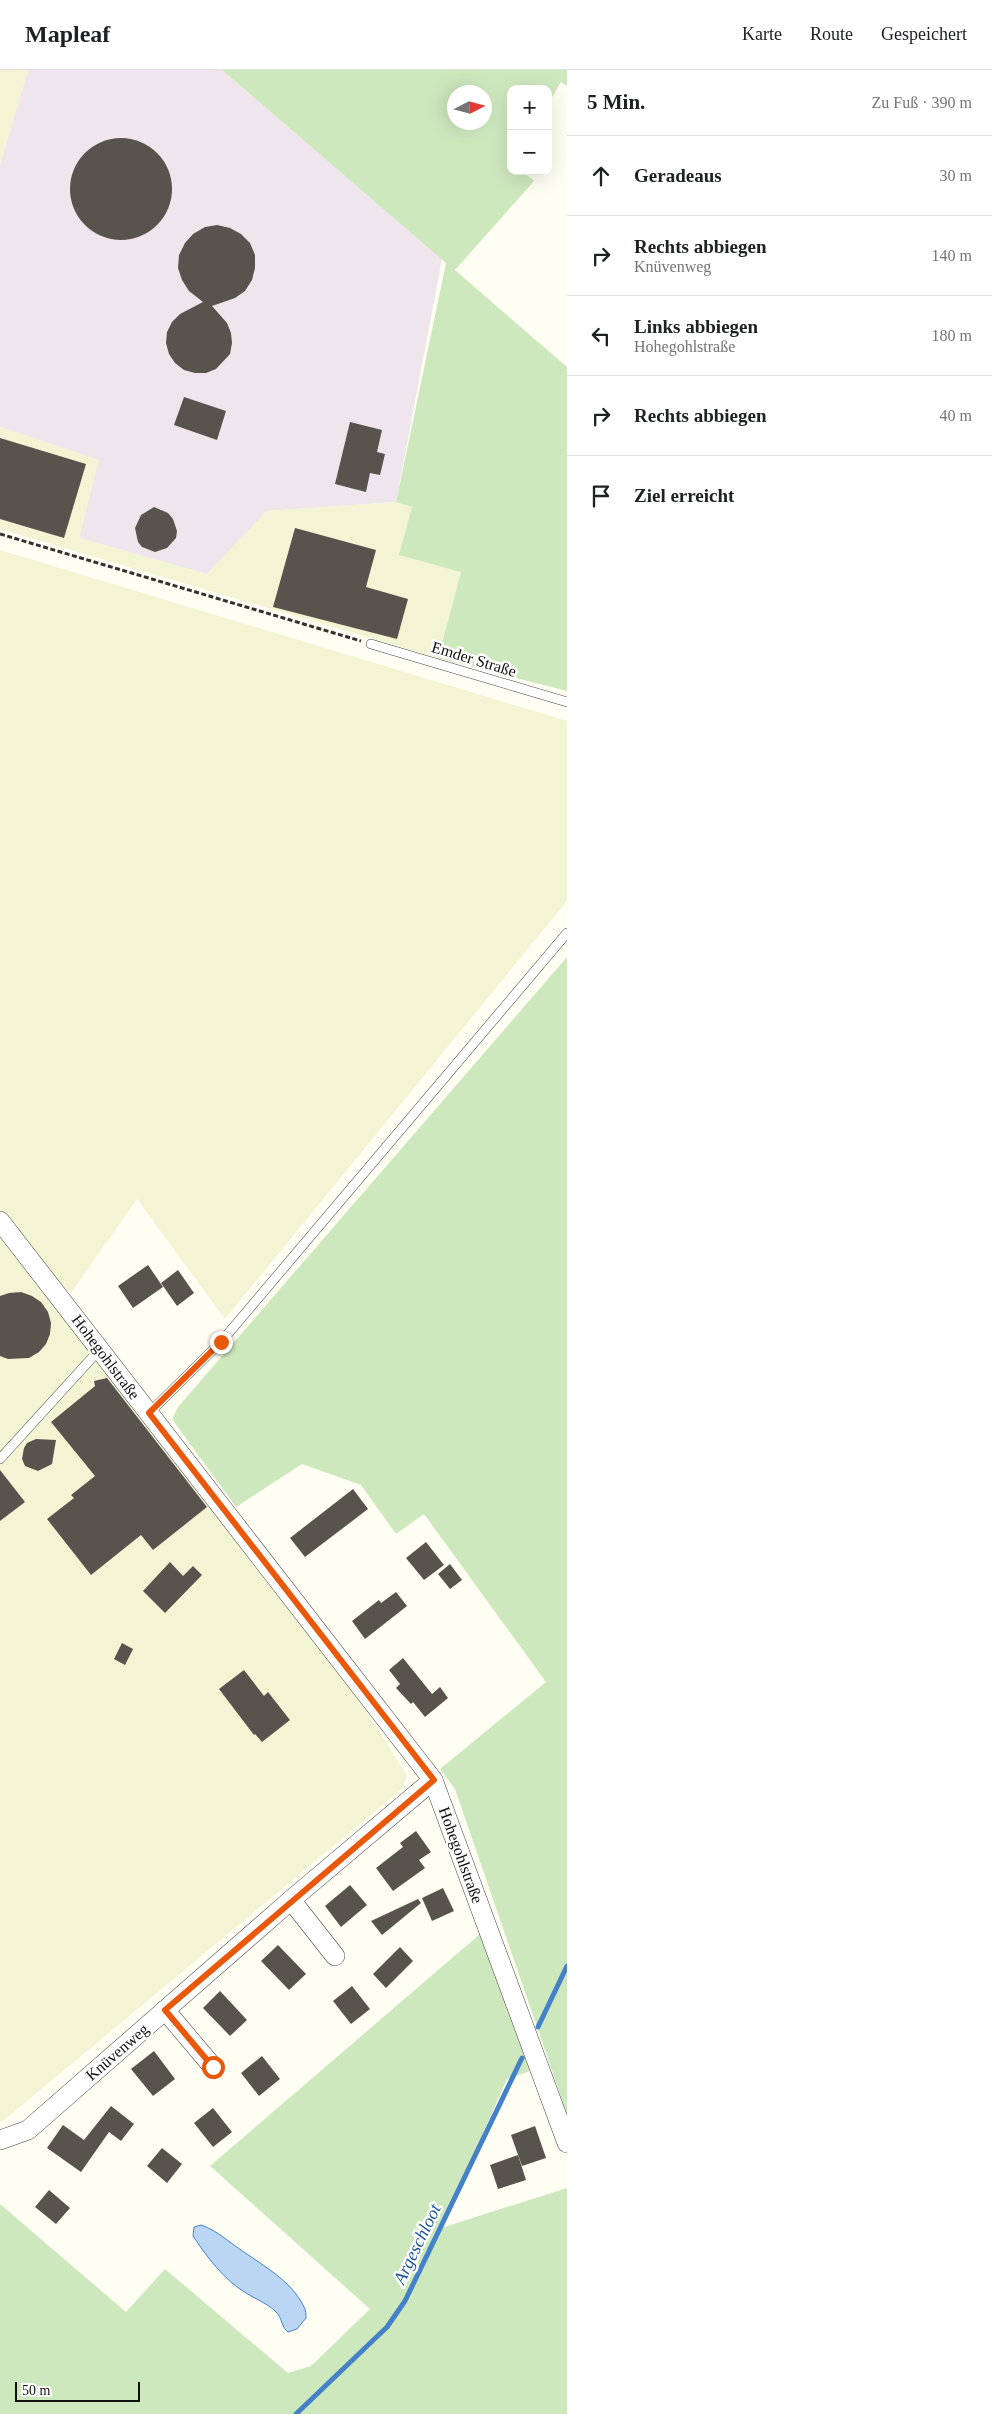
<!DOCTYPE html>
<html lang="de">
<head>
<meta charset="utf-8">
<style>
	:root { --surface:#fff; --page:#f2f2f2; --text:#202124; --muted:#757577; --line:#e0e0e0 }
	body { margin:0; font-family:Georgia,serif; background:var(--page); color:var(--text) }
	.controls { position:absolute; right:15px; top:15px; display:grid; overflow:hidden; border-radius:10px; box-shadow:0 5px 20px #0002 }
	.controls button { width:45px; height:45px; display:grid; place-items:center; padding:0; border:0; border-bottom:1px solid var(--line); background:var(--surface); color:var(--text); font:25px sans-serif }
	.compass { position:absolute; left:447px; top:15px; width:45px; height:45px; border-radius:50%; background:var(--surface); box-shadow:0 5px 20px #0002; rotate:84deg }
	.scale { position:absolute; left:15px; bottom:12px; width:125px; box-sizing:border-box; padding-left:5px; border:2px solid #101010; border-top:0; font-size:14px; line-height:18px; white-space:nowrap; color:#101010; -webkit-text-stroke:4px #fff; paint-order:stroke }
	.stop { position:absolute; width:15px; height:15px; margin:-11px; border:4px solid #ea580c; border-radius:50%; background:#fff }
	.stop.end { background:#ea580c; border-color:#fff; box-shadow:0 1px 5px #0008 }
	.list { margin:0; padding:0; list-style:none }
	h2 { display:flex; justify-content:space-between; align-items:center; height:65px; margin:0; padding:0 20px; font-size:21px }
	h2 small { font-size:16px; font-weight:400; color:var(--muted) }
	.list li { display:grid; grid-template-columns:32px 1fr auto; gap:15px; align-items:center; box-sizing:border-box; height:80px; padding:0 20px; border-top:1px solid var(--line) }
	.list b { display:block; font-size:19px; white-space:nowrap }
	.list p { margin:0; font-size:16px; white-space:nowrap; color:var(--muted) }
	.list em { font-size:16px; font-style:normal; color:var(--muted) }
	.icon { flex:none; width:28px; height:28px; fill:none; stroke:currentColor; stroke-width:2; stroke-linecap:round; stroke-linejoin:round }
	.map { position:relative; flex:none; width:567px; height:2344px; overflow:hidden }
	header { display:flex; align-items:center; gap:30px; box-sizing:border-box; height:70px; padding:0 25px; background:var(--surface); border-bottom:1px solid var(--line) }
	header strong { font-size:24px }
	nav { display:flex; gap:28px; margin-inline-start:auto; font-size:18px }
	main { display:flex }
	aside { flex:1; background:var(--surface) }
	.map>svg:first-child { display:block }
	.industrial { fill:#eee5ed }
	.farmland { fill:#f2f4d4 }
	.green { fill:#cee8be; fill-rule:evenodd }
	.water { fill:#bad6f4; stroke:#4481c7 }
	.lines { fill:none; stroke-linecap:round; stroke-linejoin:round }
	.stream { stroke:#4481c7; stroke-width:5 }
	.building { fill:#58534d }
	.lane-casing { stroke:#434343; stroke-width:10 }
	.street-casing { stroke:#434343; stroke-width:20 }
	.path { stroke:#323232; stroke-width:3; stroke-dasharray:5 2.5; stroke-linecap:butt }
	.lane { stroke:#fff; stroke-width:9 }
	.street { stroke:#fff; stroke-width:19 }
	.route { stroke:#ea580c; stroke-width:6 }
	.labels { text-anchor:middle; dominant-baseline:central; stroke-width:5; stroke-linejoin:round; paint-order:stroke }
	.street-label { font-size:16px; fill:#101010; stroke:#fff }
	.water-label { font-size:18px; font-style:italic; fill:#1e549d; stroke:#fff }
</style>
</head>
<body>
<header>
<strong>Mapleaf</strong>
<nav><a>Karte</a><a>Route</a><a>Gespeichert</a></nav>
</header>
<main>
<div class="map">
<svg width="567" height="2344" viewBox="0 0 567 2344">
	<rect width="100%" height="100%" fill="#fefef3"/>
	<path class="industrial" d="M28 0H222L442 189 396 432 267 441 207 504 79 468 98 390 0 357V95Z"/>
	<g class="farmland">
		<path d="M0 0H28L0 95Z"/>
		<path d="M0 357 99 390 79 468 207 504 267 441 396 432 412 436 461 502 438 588 0 459Z"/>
		<path d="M0 480 567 651V831L225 1249 137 1129 71 1223 0 1161Z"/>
		<path d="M0 1162 359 1630 407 1705 403 1718 3 2051H0Z"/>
	</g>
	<g class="green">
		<path d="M222 0H567V16L561 12 548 34V19H511V101H522L534 111 455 200 567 297V621L438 588 461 502 399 485 412 437 396 432 446 193ZM484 22V52H454V22Z"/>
		<path d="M567 887V2044L455 1719 440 1699 546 1612 424 1444 396 1464 361 1415 302 1394 236 1437 172 1349 178 1337Z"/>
		<path d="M480 1864 530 2001 507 2009 441 2158 567 2118V2344H0V2134L126 2242 165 2199 288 2303 311 2296 370 2239 210 2096Z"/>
	</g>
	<path class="water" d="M201 2155C215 2160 223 2167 234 2175 257 2192 292 2210 304 2237 306 2240 306 2245 306 2248L297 2259 288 2262C281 2257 282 2247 276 2242 267 2233 257 2230 246 2223 224 2210 207 2187 193 2166L194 2157Z"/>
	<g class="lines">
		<g class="stream">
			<path d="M538 1957 567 1896"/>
			<path d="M296 2344 387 2257 405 2231 522 1988"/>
		</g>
	</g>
	<g class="building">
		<circle cx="121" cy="119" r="51"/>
		<path d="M217 155 230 158 241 164 250 173 255 185V198L252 210 245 221 235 228 212 236 227 253 231 263 232 273 230 284 216 299 206 303H195L184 300 175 293 169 284 166 273 167 262 172 252 180 244 203 232 189 221 182 210 178 198 179 185 185 173 193 164 205 157Z"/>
		<path d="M184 327 226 341 217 370 174 355Z"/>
		<path d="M350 352 382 360 377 382 385 384 380 405 370 403 366 422 335 414Z"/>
		<path d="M0 368 86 394 64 468 0 449Z"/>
		<path d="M154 437 168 443 173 449 177 461 176 468 167 478 155 482 142 477 138 472 135 458 141 445Z"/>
		<path d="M295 458 376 480 366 517 408 529 397 569 273 537Z"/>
		<path d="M148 1195 163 1217 133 1238 118 1216Z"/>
		<path d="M178 1200 194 1223 177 1236 161 1213Z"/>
		<path d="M21 1222 32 1226 41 1232 48 1242 51 1253 50 1264 46 1274 39 1282 29 1288 8 1289 0 1286V1226L9 1223Z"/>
		<path d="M107 1308 207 1437 153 1480 141 1465 91 1505 47 1449 74 1428 71 1425 95 1406 51 1352 95 1316 94 1311Z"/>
		<path d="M36 1369 56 1370 52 1394 38 1401 25 1396 22 1389 24 1378 27 1373Z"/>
		<path d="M0 1400 25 1432 0 1451Z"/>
		<path d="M353 1419 368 1439 305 1487 290 1468Z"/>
		<path d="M426 1472 444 1495 424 1510 406 1488Z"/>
		<path d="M170 1492 183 1506 193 1496 202 1505 165 1543 143 1521Z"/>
		<path d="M450 1494 462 1510 450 1519 438 1504Z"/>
		<path d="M396 1522 407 1536 365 1569 352 1551 379 1530 381 1533Z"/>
		<path d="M122 1573 133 1579 125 1595 114 1589Z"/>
		<path d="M403 1588 432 1624 440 1617 448 1628 425 1647 413 1632 411 1634 396 1618 400 1614 389 1600Z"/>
		<path d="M244 1600 264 1626 268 1622 290 1650 262 1672 255 1664 254 1665 219 1619Z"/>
		<path d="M416 1761 431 1782 419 1790 425 1798 393 1821 376 1798 403 1777 400 1773Z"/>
		<path d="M350 1815 367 1835 341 1857 325 1836Z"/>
		<path d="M443 1818 454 1841 432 1851 422 1828Z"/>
		<path d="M418 1829 421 1833 382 1865 371 1851Z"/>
		<path d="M278 1875 306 1904 289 1920 261 1891Z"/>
		<path d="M400 1877 413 1891 386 1918 373 1904Z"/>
		<path d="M352 1916 370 1939 351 1954 333 1931Z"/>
		<path d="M220 1921 247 1950 230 1966 203 1938Z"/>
		<path d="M154 1981 175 2009 153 2026 131 1999Z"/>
		<path d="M262 1986 280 2009 259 2026 241 2003Z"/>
		<path d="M111 2036 134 2054 121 2071 109 2062 81 2102 47 2078 63 2055 84 2070Z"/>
		<path d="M213 2038 232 2062 213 2077 194 2053Z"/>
		<path d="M535 2056 546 2088 522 2096 511 2065Z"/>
		<path d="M162 2078 182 2094 167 2113 147 2096Z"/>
		<path d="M518 2085 526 2110 498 2119 490 2095Z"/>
		<path d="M49 2120 70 2138 56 2154 35 2137Z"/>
	</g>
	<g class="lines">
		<g class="lane-casing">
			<g id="lane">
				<path d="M371 574 567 632"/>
				<path d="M149 1343 221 1272 567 863"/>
				<path d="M0 1389 100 1279"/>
			</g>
		</g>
		<g class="street-casing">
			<g id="street">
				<path d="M0 1151 433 1710 567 2073"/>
				<path d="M291 1830 335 1886"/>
				<path d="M165 1940 213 1997"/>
				<path d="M0 2070 28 2060 291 1830 433 1710"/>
			</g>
		</g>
		<path class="path" d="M0 464 361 571"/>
		<use href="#lane" class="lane"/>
		<use href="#street" class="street"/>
	</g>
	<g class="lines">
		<path class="route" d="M213 1997 165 1940 434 1710 149 1343 221 1272"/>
	</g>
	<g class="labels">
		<g class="street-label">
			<text transform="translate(474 589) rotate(17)">Emder Straße</text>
			<text transform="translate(106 1287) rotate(53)">Hohegohlstraße</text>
			<text transform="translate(461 1785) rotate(70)">Hohegohlstraße</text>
			<text transform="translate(117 1982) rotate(-41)">Knüvenweg</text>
		</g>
		<g class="water-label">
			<text transform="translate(417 2174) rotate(-64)">Argeschloot</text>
		</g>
	</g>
</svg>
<div class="controls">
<button>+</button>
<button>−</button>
</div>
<svg class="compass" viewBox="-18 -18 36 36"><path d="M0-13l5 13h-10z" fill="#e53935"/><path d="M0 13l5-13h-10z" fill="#757577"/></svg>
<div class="scale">50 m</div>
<div class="stop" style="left:213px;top:1997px"></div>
<div class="stop end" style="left:221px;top:1272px"></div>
</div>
<aside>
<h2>5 Min.<small>Zu Fuß · 390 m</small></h2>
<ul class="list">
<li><svg class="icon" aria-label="ahead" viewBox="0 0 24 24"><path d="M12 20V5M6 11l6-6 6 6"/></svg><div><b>Geradeaus</b></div><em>30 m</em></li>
<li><svg class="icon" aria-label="right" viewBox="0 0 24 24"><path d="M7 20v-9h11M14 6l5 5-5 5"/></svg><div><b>Rechts abbiegen</b><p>Knüvenweg</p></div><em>140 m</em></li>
<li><svg class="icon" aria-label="left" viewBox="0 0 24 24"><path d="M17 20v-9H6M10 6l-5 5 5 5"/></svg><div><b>Links abbiegen</b><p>Hohegohlstraße</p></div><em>180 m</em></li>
<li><svg class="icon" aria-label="right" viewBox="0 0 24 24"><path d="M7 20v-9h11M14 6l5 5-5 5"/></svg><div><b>Rechts abbiegen</b></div><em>40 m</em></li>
<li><svg class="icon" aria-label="arrive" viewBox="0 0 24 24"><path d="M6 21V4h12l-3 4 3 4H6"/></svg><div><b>Ziel erreicht</b></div></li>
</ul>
</aside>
</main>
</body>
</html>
